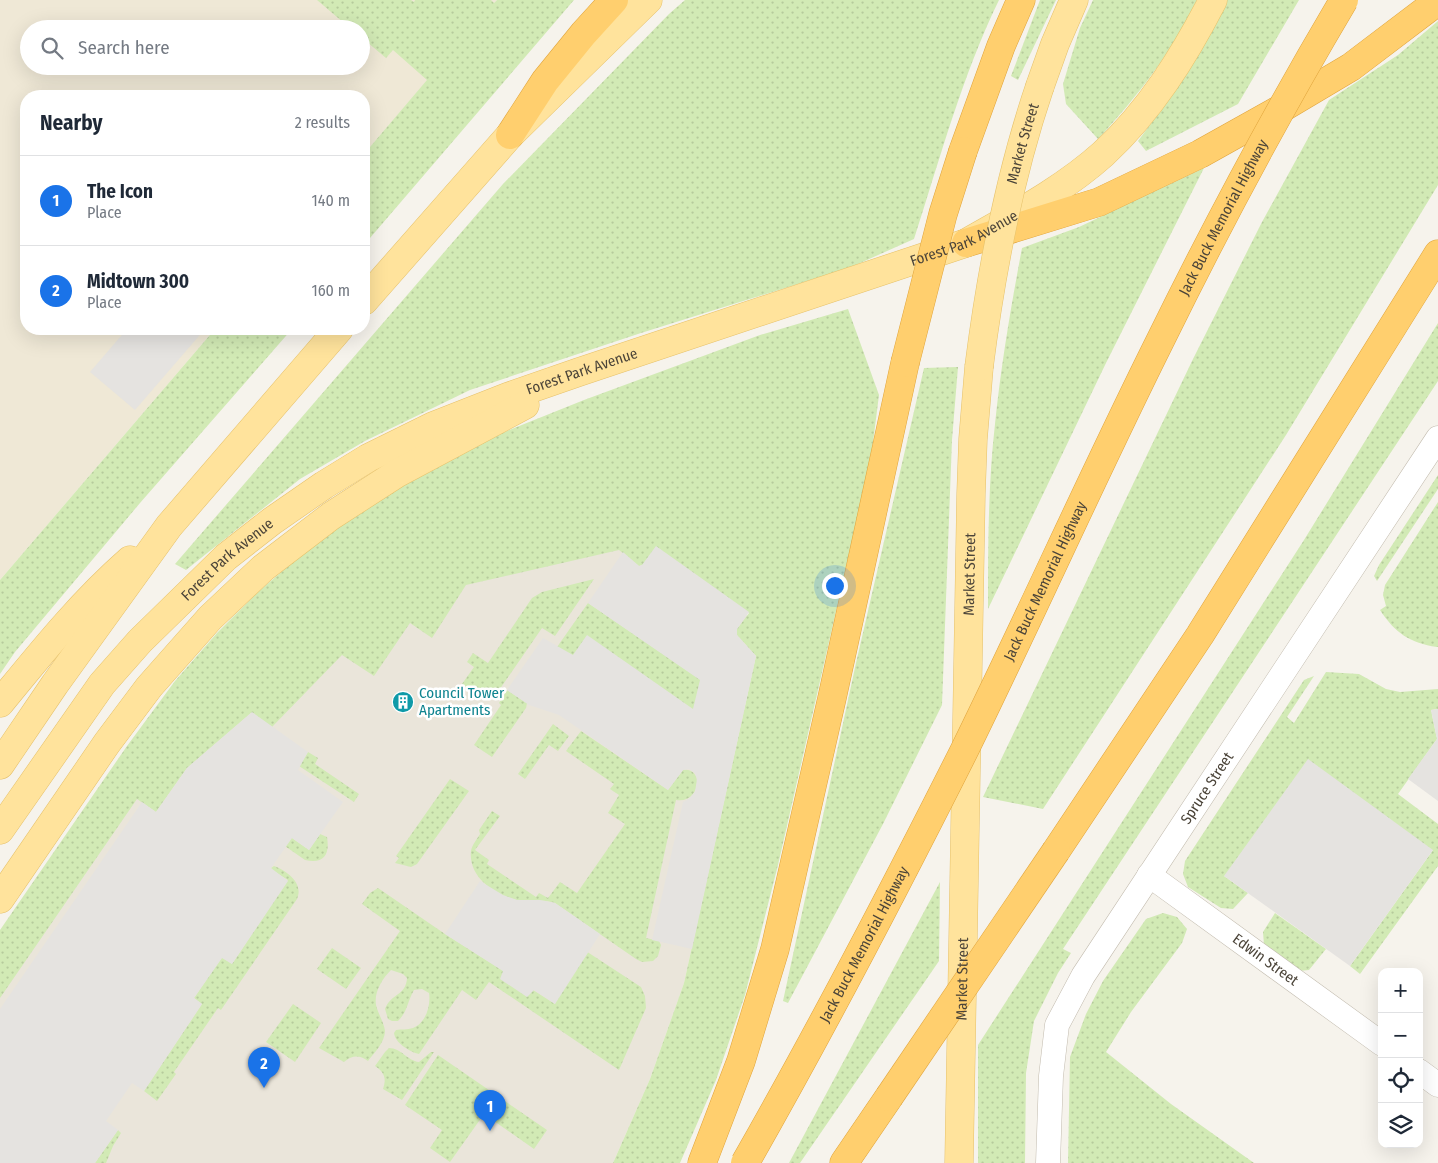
<!DOCTYPE html>
<html lang="en">
<head>
<meta charset="utf-8">
<style>
	:root { --surface:#fff; --page:#f2f2f3; --text:#1f2937; --muted:#747a83; --line:#e0e1e3; --accent:#1a73e8 }
	body { margin:0; font-family:"Fira Sans Condensed",sans-serif; background:var(--page); color:var(--text) }
	.controls { position:absolute; right:15px; bottom:15px; display:grid; overflow:hidden; border-radius:10px; box-shadow:0 5px 20px #0002 }
	.controls button { width:45px; height:45px; display:grid; place-items:center; padding:0; border:0; border-bottom:1px solid var(--line); background:var(--surface); color:var(--text); font:25px sans-serif }
	.you { position:absolute; left:834px; top:585px; width:18px; height:18px; margin:-12px; border:4px solid #fff; border-radius:50%; background:#1a73e8; box-shadow:0 0 0 8px #1a73e833 }
	.badge { display:grid; place-items:center; width:32px; height:32px; border-radius:50%; background:var(--accent); color:#fff; font-size:16px; font-weight:700 }
	.pin { position:absolute; translate:-50% -41px; filter:drop-shadow(0 1px 2px #0008) }
	.pin::after { content:''; position:absolute; top:26px; width:18px; height:15px; background:inherit; clip-path:polygon(0 0,100% 0,50% 100%) }
	.list { margin:0; padding:0; list-style:none }
	h2 { display:flex; justify-content:space-between; align-items:center; height:65px; margin:0; padding:0 20px; font-size:21px }
	h2 small { font-size:16px; font-weight:400; color:var(--muted) }
	.list li { display:grid; grid-template-columns:32px 1fr auto; gap:15px; align-items:center; box-sizing:border-box; height:90px; padding:0 20px; border-top:1px solid var(--line) }
	.list b { display:block; font-size:19px; white-space:nowrap }
	.list p { margin:0; font-size:16px; white-space:nowrap; color:var(--muted) }
	.list em { font-size:16px; font-style:normal; color:var(--muted) }
	.icon { flex:none; width:28px; height:28px; fill:none; stroke:currentColor; stroke-width:2; stroke-linecap:round; stroke-linejoin:round }
	.map { position:relative; flex:none; width:1438px; height:1163px; overflow:hidden }
	.search { position:absolute; background:var(--surface); box-shadow:0 5px 20px #0002; left:20px; top:20px; width:350px; height:55px; display:flex; align-items:center; gap:12px; box-sizing:border-box; padding:0 18px; border-radius:28px; color:var(--muted); font-size:19px }
	.panel { position:absolute; background:var(--surface); box-shadow:0 5px 20px #0002; left:20px; top:90px; width:350px; height:245px; border-radius:20px }
	.map>svg:first-child { display:block }
	.residential { fill:#eae5da }
	.education { fill:#efe8d6; fill-rule:evenodd }
	.green { fill:url(#green-dots) }
	.parking { fill:#e5e3e0 }
	.lines { fill:none; stroke-linecap:round; stroke-linejoin:round }
	.minor-casing { stroke:#c2bbae; stroke-width:25 }
	.primary-casing { stroke:#e6c16a; stroke-width:29 }
	.motorway-casing { stroke:#e0a43c; stroke-width:29 }
	.minor { stroke:#fff; stroke-width:24 }
	.primary { stroke:#ffe39c; stroke-width:28 }
	.motorway { stroke:#ffcf6e; stroke-width:28 }
	.primary-bridge-casing { stroke:#e6c16a; stroke-width:29; stroke-linecap:butt }
	.motorway-bridge-casing { stroke:#e0a43c; stroke-width:29; stroke-linecap:butt }
	.primary-bridge { stroke:#ffe39c; stroke-width:28 }
	.motorway-bridge { stroke:#ffcf6e; stroke-width:28 }
	.labels { text-anchor:middle; dominant-baseline:central; stroke-width:5; stroke-linejoin:round; paint-order:stroke }
	.street-label { font-size:15px; fill:#4b4439; stroke:#fff }
	.culture-label { font-size:15px; fill:#0d838f; stroke:#fff; text-anchor:start }
</style>
</head>
<body>
<div class="map">
<svg width="1438" height="1163" viewBox="0 0 1438 1163">
	<defs>
		<pattern id="green-dots" width="8" height="8" patternUnits="userSpaceOnUse" patternTransform="scale(1.25)"><rect width="8" height="8" fill="#d2eab5"/><path d="M2 2h.1M6 6h.1" fill="none" stroke="#b6ca9c" stroke-width="1.8" stroke-linecap="round"/></pattern>
	</defs>
	<rect width="100%" height="100%" fill="#f6f3ec"/>
	<path class="residential" d="M727 520 756 656 684 983 650 1079 613 1163H0V980L143 771 452 574Z"/>
	<path class="education" d="M0 0H497L364 154V96H26V329H215L0 580ZM29 29H361V66H29Z"/>
	<g class="green">
		<path d="M317 0H411L414 2 415 0H491L494 3 497 0H574L364 245V154L427 80 393 50 386 58 361 37V29H351Z"/>
		<path d="M685 0H999C962 76 940 159 914 239L849 268 641 333 470 390 365 441 300 479 186 570 175 564 503 184 669 14Z"/>
		<path d="M1040 0H1056L1018 80 1011 76Z"/>
		<path d="M1093 0H1197C1173 51 1136 98 1098 139L1066 104 1063 84 1080 28Z"/>
		<path d="M1227 0H1299L1238 104 1146 151 1138 141C1172 97 1202 50 1227 0Z"/>
		<path d="M1438 21V185L1286 435 1043 809 983 797 1193 359 1262 222 1329 100 1398 55Z"/>
		<path d="M1204 168 1106 363 988 609C988 548 988 485 995 424 1001 365 1011 306 1022 248L1079 227Z"/>
		<path d="M848 309 879 395 871 458 778 865 745 995 716 1080 680 1163H613L650 1079 684 983 756 656 737 635V629L749 613 642 565 639 566 619 550 466 585 432 638 410 623 374 676 342 655 272 727 251 713 187 768 156 812 137 799 0 998V930L127 746 175 681 217 633 258 592 307 550 353 516 467 447 584 400 760 335Z"/>
		<path d="M1438 323V381L1063 949 1071 953 1058 973 1034 1021 1026 1073 1025 1163H978V1045L1304 540Z"/>
		<path d="M215 329H292L140 503 15 652 0 674V580Z"/>
		<path d="M958 367 952 440 942 705 883 824 788 1003 783 1001 856 663 924 368Z"/>
		<path d="M1438 475V489L1377 581 1374 576 1379 565Z"/>
		<path d="M1438 502V647H1437C1410 643 1395 633 1380 610L1386 606 1383 595 1385 585Z"/>
		<path d="M594 579 555 636 542 628 493 699 486 694 483 699 462 684 474 667 467 662 473 653 488 663 532 598 542 592Z"/>
		<path d="M588 603 701 680 709 734 587 636 573 656 557 647Z"/>
		<path d="M1326 672 1359 674 1386 689 1400 692 1438 689V709L1431 710 1437 739 1398 794 1438 824V866L1360 974 1350 966 1433 850 1224 876 1248 893 1233 909 1221 908 1188 887 1183 874 1185 861 1304 680 1314 676 1287 717 1294 723Z"/>
		<path d="M507 690 527 703 526 708 492 757 474 745 501 705 499 703Z"/>
		<path d="M553 724 569 736 558 751 549 745 525 779 518 774Z"/>
		<path d="M581 731 668 790 683 770C705 767 700 804 676 800L646 938 659 941 661 945 658 956 653 961 642 962 636 959 555 903C542 898 530 903 516 900 494 895 468 876 471 851 472 845 477 839 480 834L479 830 492 811 500 816 475 850 489 860 487 864 536 897 539 893 548 898 560 882 577 893 625 824 608 813 619 795 610 789 614 784 566 751Z"/>
		<path d="M308 752 318 758 315 764 359 794 354 802 299 766Z"/>
		<path d="M450 779 469 791 417 864 411 867 395 863 399 858 396 856Z"/>
		<path d="M228 793 309 850 320 834 327 837C330 855 324 864 305 860L220 801Z"/>
		<path d="M274 866C287 871 304 883 297 899L221 1010 218 1008 174 1072 176 1074 157 1101 144 1091 202 1004 194 998 222 957 232 964 288 880 272 870 271 868Z"/>
		<path d="M940 882 939 961 800 1163H789Z"/>
		<path d="M378 888 445 934 555 1004 569 940 641 987 645 996 646 1008 619 1070 489 982 476 1000 462 990 419 1054C410 1052 395 1043 394 1033L396 1030C402 1029 407 1030 413 1028 426 1023 431 1005 429 993L422 989 414 990C407 1002 408 1011 398 1021H392L388 1019 385 1009C391 993 406 996 407 978L403 974 391 970C382 979 374 992 376 1005 378 1014 384 1022 385 1031 385 1042 374 1053 368 1061 359 1055 353 1055 344 1062L319 1048 400 931 362 904 370 893Z"/>
		<path d="M1163 913 1177 917 1187 929 1182 943 1131 1012 1106 1052 1171 1104 1254 1163H1068L1070 1057 1086 1014 1103 981 1146 919Z"/>
		<path d="M1275 913 1326 949 1309 970 1299 971 1264 945 1263 932Z"/>
		<path d="M332 948 361 968 346 989 317 969Z"/>
		<path d="M293 1004 321 1023 295 1062 266 1042Z"/>
		<path d="M389 1048C401 1048 408 1061 419 1062L431 1052H434L402 1100 383 1089C387 1078 384 1072 375 1066L385 1052Z"/>
		<path d="M438 1055 547 1130 534 1149 484 1114 450 1162 430 1148 442 1130 405 1105Z"/>
		<path d="M118 1130 121 1133 113 1146 106 1163H95Z"/>
	</g>
	<g class="parking">
		<path d="M127 329H205L135 410 90 372Z"/>
		<path d="M656 546 749 612 737 629V635L756 656 692 949 652 940 683 802 689 799 695 792 697 779 695 773 689 769 683 770 668 790 559 715 529 705 507 690 543 638 573 655 587 635 693 709 700 680 588 603 623 552 639 566 642 565Z"/>
		<path d="M1438 709V801L1408 779 1437 739 1431 710Z"/>
		<path d="M252 712 308 752 298 770 343 802 309 850 292 838 271 868 288 881 232 964 222 958 194 998 202 1004 144 1091 132 1083 106 1121 118 1130 95 1163H0V1009L142 802 156 812 187 768Z"/>
		<path d="M1308 759 1433 850 1350 966 1224 876Z"/>
		<path d="M480 881 503 895 517 900H540L555 903 600 934 555 1004 534 990 527 997 500 979 503 971 445 934Z"/>
	</g>
	<g class="lines">
		<g class="minor-casing">
			<g id="minor">
				<path id="s1" d="M1149 875 1382 1044"/>
				<path d="M1419 1071 1438 1085"/>
				<path id="s2" d="M1048 1163 1051 1076 1057 1025 1083 976 1438 438"/>
			</g>
		</g>
		<g class="primary-casing">
			<g id="primary">
				<path d="M1040 86 1055 44 1074 0"/>
				<path d="M364 301 510 135 648 0"/>
				<path d="M0 703C41 653 81 603 130 560"/>
				<path d="M0 765 55 684 169 526 339 329"/>
				<path id="s3" d="M0 830 102 684 140 641 226 557 272 521 324 485 368 458 433 426 507 397 579 372 966 243C1013 216 1063 190 1103 154 1150 111 1184 56 1213 0"/>
				<path d="M0 899 107 743 149 687 210 618 263 568 331 516 396 474 525 405"/>
				<path id="s4" d="M959 1163 971 494 973 439 979 367"/>
			</g>
		</g>
		<g class="motorway-casing">
			<g id="motorway">
				<path d="M510 135 545 81 584 33 614 0"/>
				<path d="M963 151 1001 46 1021 0"/>
				<path d="M966 243 1099 202 1200 154 1277 111 1351 67 1438 1"/>
				<path d="M1056 851 1200 635 1438 254"/>
				<path d="M702 1163 741 1061 775 949 832 698 905 363"/>
				<path d="M844 1163 889 1097"/>
			</g>
		</g>
		<use href="#minor" class="minor"/>
		<use href="#primary" class="primary"/>
		<use href="#motorway" class="motorway"/>
		<g class="primary-bridge-casing">
			<g id="primary-bridge">
				<path id="s5" d="M979 367C991 272 1009 177 1040 86"/>
			</g>
		</g>
		<g class="motorway-bridge-casing">
			<g id="motorway-bridge">
				<path d="M905 363 943 214 963 151"/>
				<path d="M889 1097 1056 851"/>
				<path id="s6" d="M745 1163C822 1028 894 890 964 751 1031 615 1092 477 1160 341 1217 225 1278 111 1344 0"/>
			</g>
		</g>
		<use href="#primary-bridge" class="primary-bridge"/>
		<use href="#motorway-bridge" class="motorway-bridge"/>
	</g>
	<defs>
		<g id="building-disc" transform="scale(1.125)"><circle r="9.5" fill="#0f9aa8" stroke="#fff"/><path d="M-4-6H4V6H1V3H-1V6H-4ZM-2.5-4.3h1.7v1.8h-1.7ZM.8-4.3h1.7v1.8H.8ZM-2.5-1h1.7V.8h-1.7ZM.8-1h1.7V.8H.8Z" fill="#fff"/></g>
	</defs>
	<g fill-rule="evenodd">
		<use href="#building-disc" x="403" y="702"/>
	</g>
	<g class="labels">
		<g class="street-label">
			<text stroke="none"><textPath href="#s5" startOffset="228">Market Street</textPath></text>
			<text stroke="none"><textPath href="#s6" startOffset="1060">Jack Buck Memorial Highway</textPath></text>
			<text stroke="none"><textPath href="#s3" startOffset="1165">Forest Park Avenue</textPath></text>
			<text stroke="none"><textPath href="#s3" startOffset="760">Forest Park Avenue</textPath></text>
			<text stroke="none"><textPath href="#s3" startOffset="355">Forest Park Avenue</textPath></text>
			<text stroke="none"><textPath href="#s4" startOffset="589">Market Street</textPath></text>
			<text stroke="none"><textPath href="#s6" startOffset="655">Jack Buck Memorial Highway</textPath></text>
			<text stroke="none"><textPath href="#s2" startOffset="419">Spruce Street</textPath></text>
			<text stroke="none"><textPath href="#s6" startOffset="249">Jack Buck Memorial Highway</textPath></text>
			<text stroke="none"><textPath href="#s1" startOffset="144">Edwin Street</textPath></text>
			<text stroke="none"><textPath href="#s4" startOffset="184">Market Street</textPath></text>
		</g>
		<g class="culture-label">
			<text x="419" y="693">Council Tower<tspan x="419" dy="17">Apartments</tspan></text>
		</g>
	</g>
</svg>
<div class="controls">
<button>+</button>
<button>−</button>
<button><svg class="icon" aria-label="locate" viewBox="0 0 24 24"><circle cx="12" cy="12" r="6"/><path d="M12 2v4M12 18v4M2 12h4M18 12h4"/></svg></button>
<button><svg class="icon" aria-label="layers" viewBox="0 0 24 24"><path d="M12 4l9 5-9 5-9-5zM3 14l9 5 9-5"/></svg></button>
</div>
<div class="you"></div>
<div class="pin badge" style="left:490px;top:1131px">1</div>
<div class="pin badge" style="left:264px;top:1088px">2</div>
<div class="search"><svg class="icon" aria-label="search" viewBox="0 0 24 24"><circle cx="10" cy="10" r="6"/><path d="M15 15l6 6"/></svg>Search here</div>
<section class="panel">
<h2>Nearby<small>2 results</small></h2>
<ul class="list">
<li><span class="badge">1</span><div><b>The Icon</b><p>Place</p></div><em>140 m</em></li>
<li><span class="badge">2</span><div><b>Midtown 300</b><p>Place</p></div><em>160 m</em></li>
</ul>
</section>
</div>
</body>
</html>
